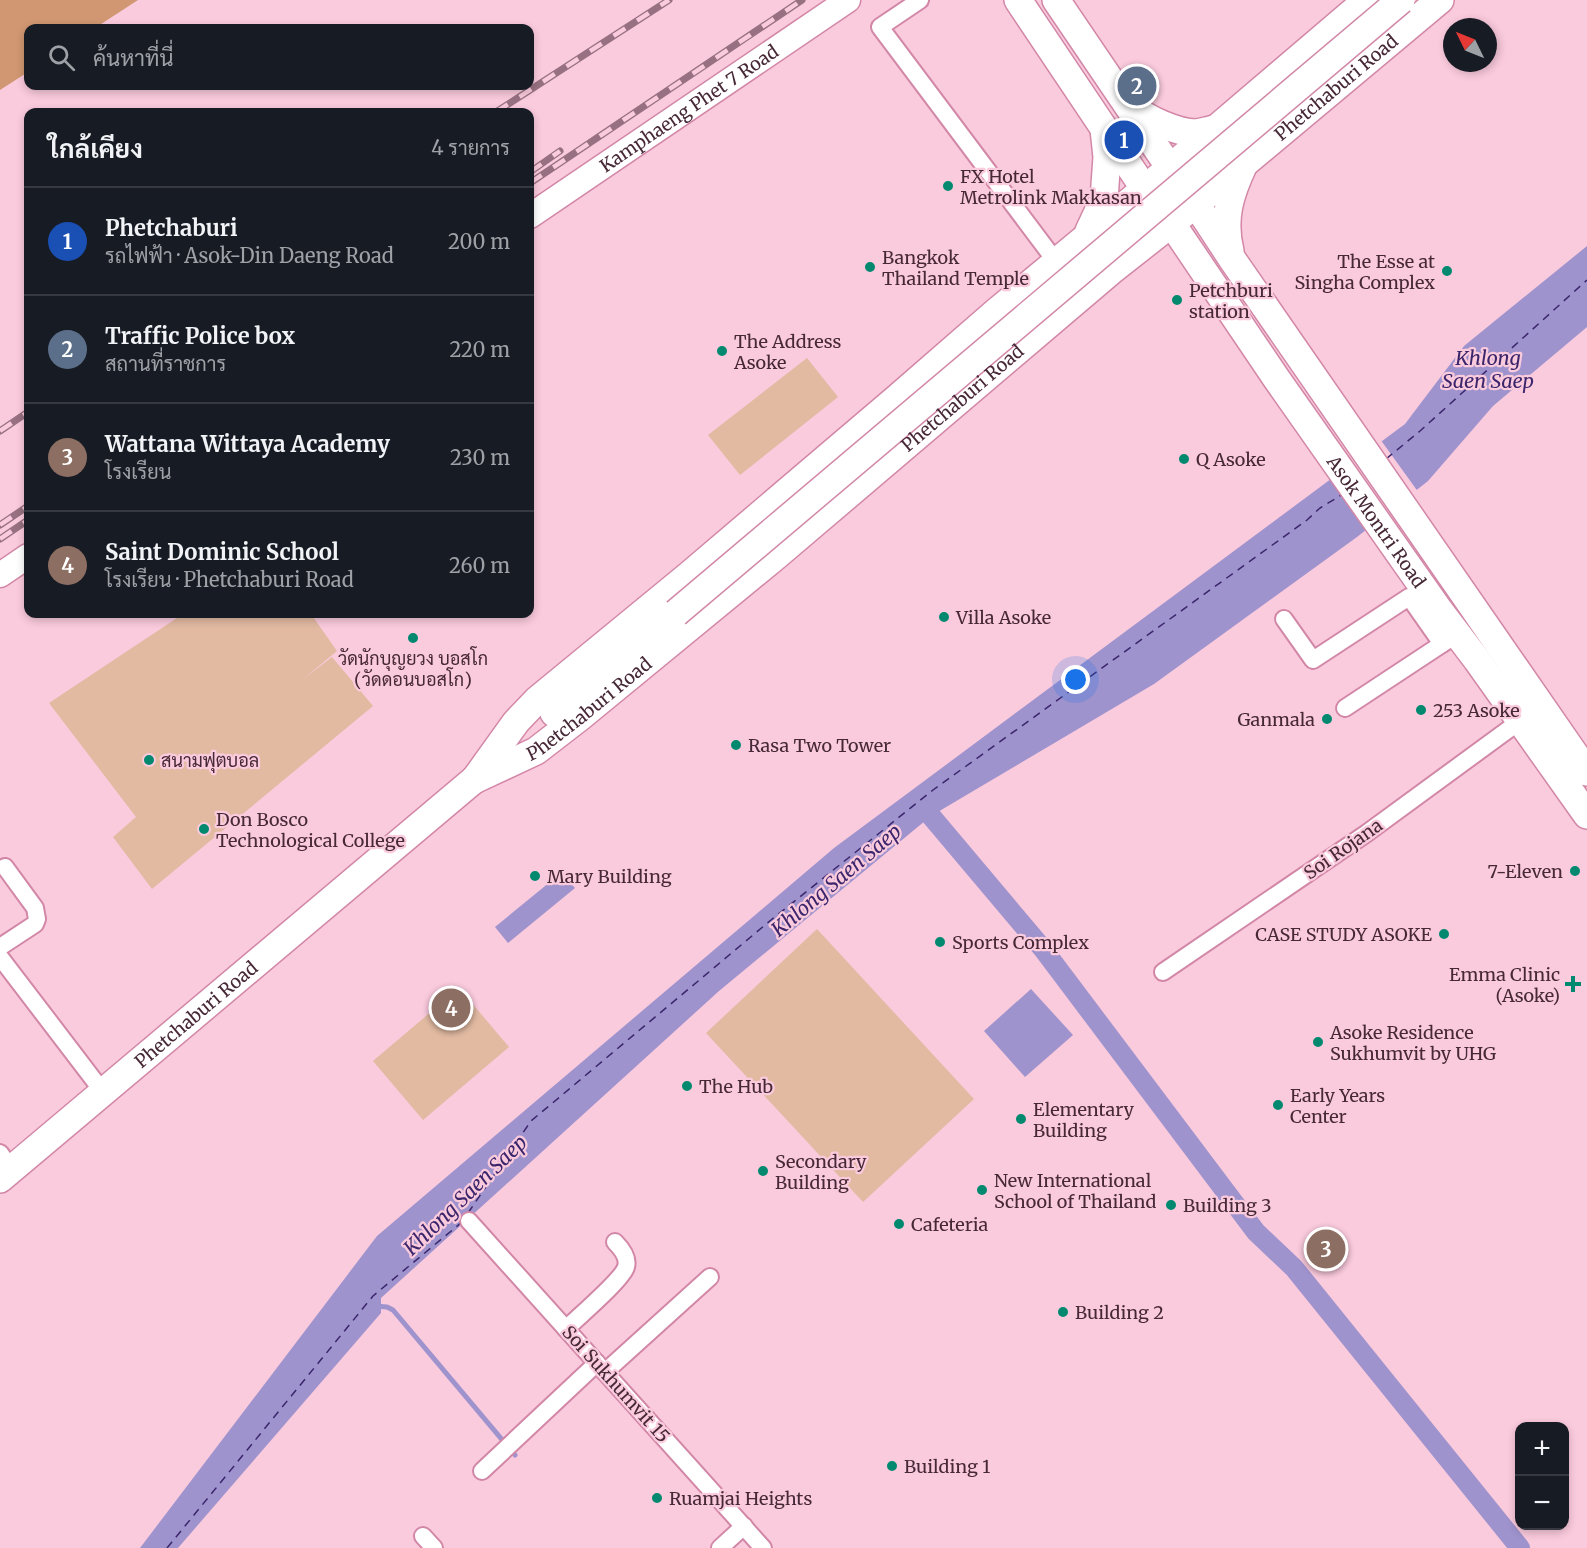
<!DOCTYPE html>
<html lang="th">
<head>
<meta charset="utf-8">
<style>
	:root { --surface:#171b24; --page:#20242c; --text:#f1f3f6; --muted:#9ea1a6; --line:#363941; --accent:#0b8043 }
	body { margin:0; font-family:Merriweather,Sarabun,serif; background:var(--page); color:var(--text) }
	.controls { position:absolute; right:18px; bottom:18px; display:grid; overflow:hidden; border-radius:12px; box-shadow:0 3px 9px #0003 }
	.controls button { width:54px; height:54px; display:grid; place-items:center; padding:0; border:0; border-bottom:2px solid var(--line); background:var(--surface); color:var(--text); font:30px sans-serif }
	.compass { position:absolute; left:1443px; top:18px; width:54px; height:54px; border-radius:50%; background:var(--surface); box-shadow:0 3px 9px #0003; rotate:313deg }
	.you { position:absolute; left:1076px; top:680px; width:21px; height:21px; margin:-15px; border:4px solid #fff; border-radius:50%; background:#1a73e8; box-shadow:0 0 0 9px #1a73e833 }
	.badge { display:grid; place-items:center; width:39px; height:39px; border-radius:50%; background:var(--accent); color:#fff; font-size:20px; font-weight:700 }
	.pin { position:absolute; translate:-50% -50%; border:3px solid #fff; box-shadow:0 2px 6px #0006 }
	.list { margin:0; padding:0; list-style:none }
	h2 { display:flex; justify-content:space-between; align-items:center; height:78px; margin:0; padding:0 24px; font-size:26px }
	h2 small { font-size:20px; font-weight:400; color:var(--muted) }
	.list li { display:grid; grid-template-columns:39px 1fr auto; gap:18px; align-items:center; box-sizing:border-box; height:108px; padding:0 24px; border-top:2px solid var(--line) }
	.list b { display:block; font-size:22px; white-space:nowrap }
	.list p { margin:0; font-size:20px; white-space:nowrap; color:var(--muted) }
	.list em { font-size:20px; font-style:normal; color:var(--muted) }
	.icon { flex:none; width:33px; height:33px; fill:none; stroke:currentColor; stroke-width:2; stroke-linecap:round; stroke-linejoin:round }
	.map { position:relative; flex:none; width:1587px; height:1548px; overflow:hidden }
	.search { position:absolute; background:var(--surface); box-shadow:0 3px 9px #0003; left:24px; top:24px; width:510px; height:66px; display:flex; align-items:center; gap:15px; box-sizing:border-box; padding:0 21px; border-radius:12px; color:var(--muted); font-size:22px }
	.panel { position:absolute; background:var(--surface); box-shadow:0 3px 9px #0003; left:24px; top:108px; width:510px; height:510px; border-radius:12px }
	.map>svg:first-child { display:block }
	.green { fill:#e2baa2 }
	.forest { fill:#d19772 }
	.water { fill:#9e93cd }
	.pier { fill:#facadd }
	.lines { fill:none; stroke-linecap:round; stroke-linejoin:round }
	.stream { stroke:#9e93cd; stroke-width:5 }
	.canal { stroke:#9e93cd; stroke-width:20 }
	.ferry { stroke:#3b266c; stroke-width:1.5; stroke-dasharray:8 6; stroke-linecap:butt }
	.street-casing { stroke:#d287a7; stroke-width:20 }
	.secondary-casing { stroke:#d287a7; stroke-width:27 }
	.primary-casing { stroke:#d287a7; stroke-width:30 }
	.street { stroke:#fff; stroke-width:16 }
	.secondary { stroke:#fff; stroke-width:24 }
	.primary { stroke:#fff; stroke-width:27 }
	.rail-casing { stroke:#977181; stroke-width:7 }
	.rail { stroke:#facadd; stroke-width:4.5; stroke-dasharray:14; stroke-linecap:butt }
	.primary-bridge-casing { stroke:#d287a7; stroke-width:30; stroke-linecap:butt }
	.primary-bridge { stroke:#fff; stroke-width:27 }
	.poi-dot { fill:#00896f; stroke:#facadd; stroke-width:2 }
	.labels { text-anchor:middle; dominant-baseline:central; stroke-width:4.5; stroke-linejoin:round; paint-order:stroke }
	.street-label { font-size:18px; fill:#472836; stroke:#facadd }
	.poi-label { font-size:18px; fill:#472836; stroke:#facadd; text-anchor:start }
	.water-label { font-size:20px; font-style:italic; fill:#3b266c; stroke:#facadd }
</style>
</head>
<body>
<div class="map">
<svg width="1587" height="1548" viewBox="0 0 1587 1548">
	<rect width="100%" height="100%" fill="#facadd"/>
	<g class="green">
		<path d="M807 358 838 397 740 475 708 435Z"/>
		<path d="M183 614H311L337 651 302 680 332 657 373 706 152 889 113 837 136 817 49 703Z"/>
		<path d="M817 929 974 1099 863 1202 706 1033Z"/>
		<path d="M459 988 509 1047 423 1120 373 1061Z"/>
	</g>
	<path class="forest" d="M0 0H138L95 28H28V72L0 90Z"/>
	<g class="water">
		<path d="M1587 246V327L1493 406 1428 481 1357 537 1154 684 931 816 719 991 381 1298V1313L178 1548H140L377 1236 834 848 1405 424 1464 346Z"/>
		<path d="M561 873 575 888 508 943 495 927Z"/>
		<path d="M1031 989 1073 1035 1025 1077 984 1031Z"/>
	</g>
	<path class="pier" d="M1380 439 1419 493 1369 532 1330 476Z"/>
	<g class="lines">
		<path class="stream" d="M375 1306 387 1307 393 1310 515 1455"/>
		<path class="canal" d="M923 809 931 816 1043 949 1256 1232 1294 1268 1520 1548"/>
		<g class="ferry">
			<path d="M1386 459 1420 431 1587 280"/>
			<path d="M468 1213 531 1121 771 920 933 790 1307 520 1320 508 1343 494"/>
			<path d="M167 1548 373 1296 462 1222"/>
		</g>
		<g class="street-casing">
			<g id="street">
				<path d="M920 0 880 27 1057 263"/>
				<path d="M1284 619 1313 660 1409 597 1442 644 1458 634"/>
				<path d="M1345 708 1442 644"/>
				<path d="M0 947 35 924 37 919 35 908 5 867"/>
				<path d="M0 957 103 1092"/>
				<path d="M1163 972 1367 833 1520 721"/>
				<path d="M0 1153 11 1169"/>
				<path d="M469 1221 763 1548"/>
				<path d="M566 1329C578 1317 622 1280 626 1267 629 1257 621 1248 615 1242"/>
				<path d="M605 1372 710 1277"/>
				<path d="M482 1471 597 1363"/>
				<path d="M423 1536 434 1548"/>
				<path d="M720 1548 744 1526"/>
			</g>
		</g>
		<g class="secondary-casing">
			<g id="secondary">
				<path id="s1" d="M530 216 848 0"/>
				<path d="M0 575 28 556"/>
			</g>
		</g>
		<g class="primary-casing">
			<g id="primary">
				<path id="s2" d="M1018 0 1144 188 1176 230 1276 378 1439 610 1477 660 1587 815"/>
				<path d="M1056 0 1170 168 1196 204 1232 259 1587 772"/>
				<path d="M1133 106C1144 119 1179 133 1196 133 1202 132 1209 130 1215 129"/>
				<path d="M1089 231 1104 199 1107 157 1104 129"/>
				<path d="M1230 251C1222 218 1230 194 1244 164"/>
				<path d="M554 713 676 613"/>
				<path d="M475 779 516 722 537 700 688 576 896 399 996 312 1170 168 1367 0"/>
				<path id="s3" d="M474 780 536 751 580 717 776 556 1111 271 1196 204 1440 0"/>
				<path id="s4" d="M0 1179 488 768"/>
			</g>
		</g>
		<use href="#street" class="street"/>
		<use href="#secondary" class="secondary"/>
		<use href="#primary" class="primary"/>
		<g class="rail-casing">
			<g id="rail">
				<path d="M496 112 669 0"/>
				<path d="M530 172 560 151"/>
				<path d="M530 183 802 0"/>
				<path d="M0 431 28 412"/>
				<path d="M0 525 28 506"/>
				<path d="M0 539 28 520"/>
			</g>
		</g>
		<use href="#rail" class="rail"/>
		<g class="primary-bridge-casing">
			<path id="primary-bridge" d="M676 613 1401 0"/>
		</g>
		<use href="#primary-bridge" class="primary-bridge"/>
	</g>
	<g class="poi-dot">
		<circle cx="948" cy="186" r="6"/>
		<circle cx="870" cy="267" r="6"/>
		<circle cx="1447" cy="271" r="6"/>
		<circle cx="1177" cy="300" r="6"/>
		<circle cx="722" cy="351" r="6"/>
		<circle cx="1184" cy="459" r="6"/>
		<circle cx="944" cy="617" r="6"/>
		<circle cx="413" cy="638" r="6"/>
		<circle cx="1421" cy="710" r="6"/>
		<circle cx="1327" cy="719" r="6"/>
		<circle cx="736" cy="745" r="6"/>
		<circle cx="149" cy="760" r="6"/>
		<circle cx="204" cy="829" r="6"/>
		<circle cx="1575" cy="871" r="6"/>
		<circle cx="535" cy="876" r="6"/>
		<circle cx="1444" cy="934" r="6"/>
		<circle cx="940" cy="942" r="6"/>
		<path d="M1570 975h6v6h6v6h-6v6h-6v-6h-6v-6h6z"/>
		<circle cx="1318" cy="1042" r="6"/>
		<circle cx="687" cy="1086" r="6"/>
		<circle cx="1278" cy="1105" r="6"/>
		<circle cx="1021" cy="1119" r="6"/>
		<circle cx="763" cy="1171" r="6"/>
		<circle cx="982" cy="1190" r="6"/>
		<circle cx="1171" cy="1205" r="6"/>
		<circle cx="899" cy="1224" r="6"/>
		<circle cx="1063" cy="1312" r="6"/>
		<circle cx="892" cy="1466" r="6"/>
		<circle cx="657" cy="1498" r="6"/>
	</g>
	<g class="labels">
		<g class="street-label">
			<text stroke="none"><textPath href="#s3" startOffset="1108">Phetchaburi Road</textPath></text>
			<text stroke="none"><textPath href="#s1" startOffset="192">Kamphaeng Phet 7 Road</textPath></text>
			<text stroke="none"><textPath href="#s3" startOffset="622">Phetchaburi Road</textPath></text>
			<text stroke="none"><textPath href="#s2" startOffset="633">Asok Montri Road</textPath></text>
			<text stroke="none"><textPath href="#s3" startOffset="136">Phetchaburi Road</textPath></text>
			<text transform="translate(1343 849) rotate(-35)">Soi Rojana</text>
			<text stroke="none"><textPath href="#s4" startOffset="256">Phetchaburi Road</textPath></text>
			<text transform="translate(616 1384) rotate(48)">Soi Sukhumvit 15</text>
		</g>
		<g class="poi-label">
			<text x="960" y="176">FX Hotel<tspan x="960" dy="21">Metrolink Makkasan</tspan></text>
			<text x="882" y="257">Bangkok<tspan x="882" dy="21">Thailand Temple</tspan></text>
			<text x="1435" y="261" text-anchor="end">The Esse at<tspan x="1435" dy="21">Singha Complex</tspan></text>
			<text x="1189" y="290">Petchburi<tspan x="1189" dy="21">station</tspan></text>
			<text x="734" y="341">The Address<tspan x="734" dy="21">Asoke</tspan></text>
			<text x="1196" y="459">Q Asoke</text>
			<text x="956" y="617">Villa Asoke</text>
			<text x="413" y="658" text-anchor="middle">วัดนักบุญยวง บอสโก<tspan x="413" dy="21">(วัดดอนบอสโก)</tspan></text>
			<text x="1433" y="710">253 Asoke</text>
			<text x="1315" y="719" text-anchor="end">Ganmala</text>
			<text x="748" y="745">Rasa Two Tower</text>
			<text x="161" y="760">สนามฟุตบอล</text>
			<text x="216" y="819">Don Bosco<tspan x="216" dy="21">Technological College</tspan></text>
			<text x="1563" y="871" text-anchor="end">7-Eleven</text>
			<text x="547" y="876">Mary Building</text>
			<text x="1432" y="934" text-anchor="end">CASE STUDY ASOKE</text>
			<text x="952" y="942">Sports Complex</text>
			<text x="1560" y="974" text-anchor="end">Emma Clinic<tspan x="1560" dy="21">(Asoke)</tspan></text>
			<text x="1330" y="1032">Asoke Residence<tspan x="1330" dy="21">Sukhumvit by UHG</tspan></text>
			<text x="699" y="1086">The Hub</text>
			<text x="1290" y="1095">Early Years<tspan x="1290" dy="21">Center</tspan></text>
			<text x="1033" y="1109">Elementary<tspan x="1033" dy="21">Building</tspan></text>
			<text x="775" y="1161">Secondary<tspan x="775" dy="21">Building</tspan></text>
			<text x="994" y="1180">New International<tspan x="994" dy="21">School of Thailand</tspan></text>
			<text x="1183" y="1205">Building 3</text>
			<text x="911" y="1224">Cafeteria</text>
			<text x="1075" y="1312">Building 2</text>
			<text x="904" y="1466">Building 1</text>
			<text x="669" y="1498">Ruamjai Heights</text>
		</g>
		<g class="water-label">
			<text x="1488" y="357">Khlong<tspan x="1488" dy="23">Saen Saep</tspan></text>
			<text transform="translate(836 880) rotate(-40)">Khlong Saen Saep</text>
			<text transform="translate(465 1195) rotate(-44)">Khlong Saen Saep</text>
		</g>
	</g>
</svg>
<div class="controls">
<button>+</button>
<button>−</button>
</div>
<svg class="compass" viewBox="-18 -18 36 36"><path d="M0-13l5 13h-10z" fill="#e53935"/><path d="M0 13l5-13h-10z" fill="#9ea1a6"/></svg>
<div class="you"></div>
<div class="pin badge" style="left:1124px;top:140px;background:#1a4fb4">1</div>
<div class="pin badge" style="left:1137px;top:86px;background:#5c6f8a">2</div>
<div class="pin badge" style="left:1326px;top:1249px;background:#8d6e63">3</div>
<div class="pin badge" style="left:451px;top:1008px;background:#8d6e63">4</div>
<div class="search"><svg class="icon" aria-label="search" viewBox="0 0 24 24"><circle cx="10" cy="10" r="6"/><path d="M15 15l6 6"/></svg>ค้นหาที่นี่</div>
<section class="panel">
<h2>ใกล้เคียง<small>4 รายการ</small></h2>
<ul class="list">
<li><span class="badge" style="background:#1a4fb4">1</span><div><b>Phetchaburi</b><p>รถไฟฟ้า · Asok-Din Daeng Road</p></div><em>200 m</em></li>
<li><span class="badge" style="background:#5c6f8a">2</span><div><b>Traffic Police box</b><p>สถานที่ราชการ</p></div><em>220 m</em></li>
<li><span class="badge" style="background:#8d6e63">3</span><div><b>Wattana Wittaya Academy</b><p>โรงเรียน</p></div><em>230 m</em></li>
<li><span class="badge" style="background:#8d6e63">4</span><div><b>Saint Dominic School</b><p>โรงเรียน · Phetchaburi Road</p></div><em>260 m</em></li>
</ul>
</section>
</div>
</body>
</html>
